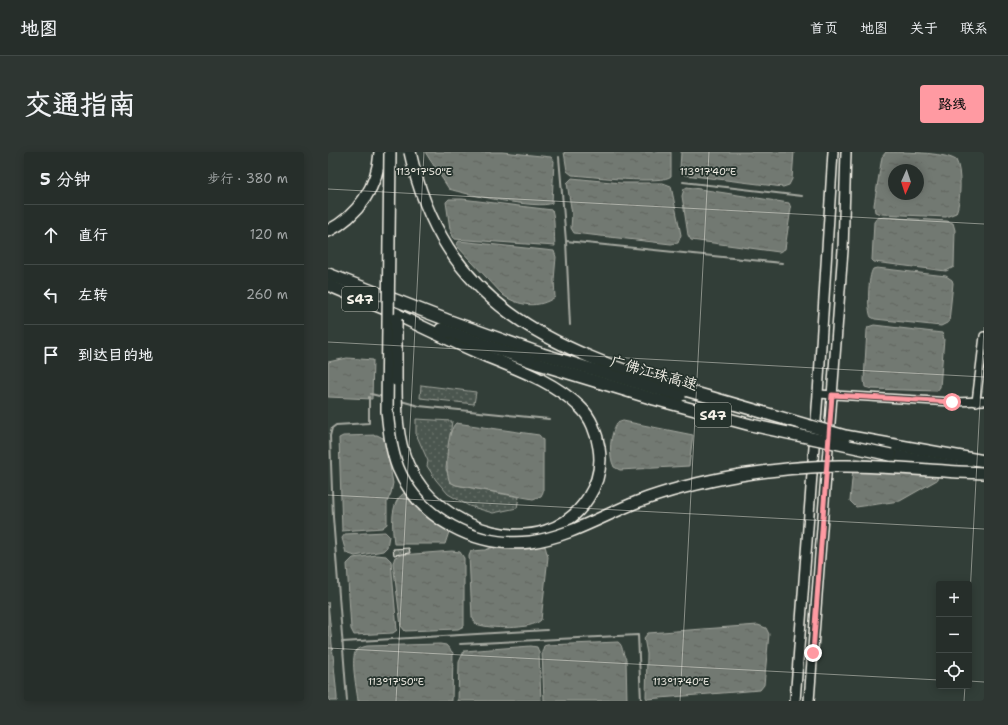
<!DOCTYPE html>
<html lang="zh">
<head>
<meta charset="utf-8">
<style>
	:root { --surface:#262e2a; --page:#2e3632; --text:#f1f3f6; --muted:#a4a8a8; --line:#424a47; --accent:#ff9aa2 }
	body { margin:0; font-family:"Shantell Sans","LXGW WenKai TC",sans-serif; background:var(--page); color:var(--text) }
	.controls { position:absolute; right:12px; bottom:12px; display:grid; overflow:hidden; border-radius:4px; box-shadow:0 2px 10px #0003 }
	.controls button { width:36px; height:36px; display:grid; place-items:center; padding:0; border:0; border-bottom:1px solid var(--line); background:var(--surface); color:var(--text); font:20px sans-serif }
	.compass { position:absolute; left:560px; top:12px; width:36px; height:36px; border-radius:50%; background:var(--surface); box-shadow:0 2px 10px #0003; rotate:183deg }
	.stop { position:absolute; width:12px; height:12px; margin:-9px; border:3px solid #ff9aa2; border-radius:50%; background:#fff }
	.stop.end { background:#ff9aa2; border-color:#fff; box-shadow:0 1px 4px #0008 }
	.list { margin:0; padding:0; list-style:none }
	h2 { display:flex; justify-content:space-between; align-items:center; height:52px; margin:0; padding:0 16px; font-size:17px }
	h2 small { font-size:13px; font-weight:400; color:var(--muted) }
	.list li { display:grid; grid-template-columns:26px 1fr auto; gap:12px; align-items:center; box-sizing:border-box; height:60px; padding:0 16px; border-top:1px solid var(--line) }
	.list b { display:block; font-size:15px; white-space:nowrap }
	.list em { font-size:13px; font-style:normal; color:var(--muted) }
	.icon { flex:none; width:22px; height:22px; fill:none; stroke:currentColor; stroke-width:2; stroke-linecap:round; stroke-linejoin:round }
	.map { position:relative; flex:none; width:656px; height:549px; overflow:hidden; border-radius:4px }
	header { display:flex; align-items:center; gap:24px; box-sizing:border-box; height:56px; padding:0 20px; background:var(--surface); border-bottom:1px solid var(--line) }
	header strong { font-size:19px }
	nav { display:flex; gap:22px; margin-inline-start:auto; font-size:14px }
	.intro { display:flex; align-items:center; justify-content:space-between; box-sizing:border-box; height:96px; padding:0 24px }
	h1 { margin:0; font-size:28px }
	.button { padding:10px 18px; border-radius:4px; background:var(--accent); color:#111; font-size:14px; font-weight:700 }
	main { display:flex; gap:24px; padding:0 24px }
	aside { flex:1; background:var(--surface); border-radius:4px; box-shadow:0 2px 10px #0003 }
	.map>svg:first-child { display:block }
	.garden { fill:url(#garden-dots); stroke:#a0a49c }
	.water { fill:url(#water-ripples); stroke:#a6a9a1; fill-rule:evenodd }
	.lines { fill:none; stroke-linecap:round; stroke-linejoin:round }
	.stream { stroke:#a6a9a1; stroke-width:2 }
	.building { fill:url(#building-cross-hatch); stroke:#f4f1e8 }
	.minor-casing { stroke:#f4f1e8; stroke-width:10 }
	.major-casing { stroke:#f4f1e8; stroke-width:12 }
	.highway-casing { stroke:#f4f1e8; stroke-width:14 }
	.minor { stroke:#26332d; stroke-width:7 }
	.major { stroke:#26332d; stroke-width:9 }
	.highway { stroke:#26332d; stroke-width:11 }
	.highway-bridge-casing { stroke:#f4f1e8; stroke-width:14; stroke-linecap:butt }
	.highway-bridge { stroke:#26332d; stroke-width:11 }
	.route { stroke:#ff9aa2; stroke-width:5 }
	.ticks { fill:none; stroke:#f4f1e8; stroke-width:1; stroke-opacity:0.45 }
	.labels { text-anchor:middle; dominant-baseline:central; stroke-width:3.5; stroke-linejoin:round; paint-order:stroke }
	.shield { fill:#26332d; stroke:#b6b8b0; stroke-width:1 }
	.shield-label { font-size:14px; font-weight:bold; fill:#f4f1e8 }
	.street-label { font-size:15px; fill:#f4f1e8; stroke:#26332d }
	.ticks-label { font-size:10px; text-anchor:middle; fill:#f4f1e8; stroke:#26332d; stroke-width:3.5; stroke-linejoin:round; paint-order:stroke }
</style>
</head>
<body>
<header>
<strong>地图</strong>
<nav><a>首页</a><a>地图</a><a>关于</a><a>联系</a></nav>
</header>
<div class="intro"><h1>交通指南</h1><a class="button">路线</a></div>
<main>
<aside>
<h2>5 分钟<small>步行 · 380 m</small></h2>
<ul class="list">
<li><svg class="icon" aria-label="ahead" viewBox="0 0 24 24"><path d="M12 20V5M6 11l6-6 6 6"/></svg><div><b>直行</b></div><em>120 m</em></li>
<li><svg class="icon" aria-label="left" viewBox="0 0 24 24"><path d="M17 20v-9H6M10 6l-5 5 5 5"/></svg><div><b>左转</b></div><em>260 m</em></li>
<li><svg class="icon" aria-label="arrive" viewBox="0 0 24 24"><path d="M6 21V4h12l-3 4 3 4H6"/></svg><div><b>到达目的地</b></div></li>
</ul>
</aside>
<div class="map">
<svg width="656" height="549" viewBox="0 0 656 549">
	<defs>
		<pattern id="garden-dots" width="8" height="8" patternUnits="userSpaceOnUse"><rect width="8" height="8" fill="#4c564f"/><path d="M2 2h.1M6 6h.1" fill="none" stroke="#666f68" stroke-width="1.8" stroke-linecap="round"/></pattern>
		<pattern id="water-ripples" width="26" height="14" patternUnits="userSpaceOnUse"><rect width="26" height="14" fill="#727972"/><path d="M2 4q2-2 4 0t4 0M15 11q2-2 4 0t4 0" fill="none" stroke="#60635e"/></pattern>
		<pattern id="building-cross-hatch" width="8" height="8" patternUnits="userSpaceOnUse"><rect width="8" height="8" fill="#5f6861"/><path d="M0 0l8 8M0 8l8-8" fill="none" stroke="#777e78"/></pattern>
	</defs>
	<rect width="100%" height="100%" fill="#323e38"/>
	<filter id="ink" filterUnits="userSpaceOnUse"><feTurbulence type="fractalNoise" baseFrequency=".025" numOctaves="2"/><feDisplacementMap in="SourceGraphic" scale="8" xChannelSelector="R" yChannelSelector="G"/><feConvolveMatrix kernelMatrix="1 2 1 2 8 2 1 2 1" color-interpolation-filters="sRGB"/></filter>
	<g filter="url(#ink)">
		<g class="garden">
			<path d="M93 233 148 240 146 252 92 246Z"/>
			<path d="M88 267 124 269 118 316 122 330 128 333 191 345 189 356 165 361 141 354 120 342 108 328 99 314 100 309 88 282Z"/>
		</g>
		<g class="water">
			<path d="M97 0H174L223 5 226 9 224 51C212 58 136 42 121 37Z"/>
			<path d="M236 0H343V24C336 33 259 24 244 23L239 19Z"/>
			<path d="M353 0H466L464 27 461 33 455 35 357 23 354 21 352 16Z"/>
			<path d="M558 0C575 0 615 0 628 8 634 18 633 50 628 61L618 65 554 62 547 60 546 53 554 5ZM566 18H590V42H566Z"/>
			<path d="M244 26 293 31H335L343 34 353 83 350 91 343 92 246 81 243 76 244 62 239 31Z"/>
			<path d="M359 35 461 51 463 56 457 97 451 100 363 88 360 83 354 44 356 37Z"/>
			<path d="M121 47H134L224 58C227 65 226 85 227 94L126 87 122 77 118 50Z"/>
			<path d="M556 65 619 69 625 71 627 78 626 115 618 119 546 110 544 108 546 70 549 66Z"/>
			<path d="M131 89 226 99 228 105 226 128 227 145C211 157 190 154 175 143L128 93Z"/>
			<path d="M549 116 618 124 624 128 625 131 621 170 613 174 547 167 543 165C539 158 540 124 545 117Z"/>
			<path d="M546 173 614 181 616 187 612 235 609 239 544 237 537 235 536 228 539 178 540 175Z"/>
			<path d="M19 206 45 208 44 247 0 245V210Z"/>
			<path d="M295 269 365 283 361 314 292 318 286 315C280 303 282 282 289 271Z"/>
			<path d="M128 271 211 283 215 288V340L213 344 205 347 128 333 122 330C116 320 119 278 128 271Z"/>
			<path d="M49 283 57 287 65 331 63 341 59 350V372L54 376 14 379 11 286 15 284Z"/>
			<path d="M526 306 611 318 609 328 572 349 528 355 522 349Z"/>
			<path d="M88 338 124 371 117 392H66C64 372 60 339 88 338Z"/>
			<path d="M57 380 61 384 59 395 55 399 27 404 18 401 14 386 17 382Z"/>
			<path d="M211 391 217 394 220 405 213 468C203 478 161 477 148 472L144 465 141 404 143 399 157 398 172 393Z"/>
			<path d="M124 399 132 400 136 406V474L130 477 77 479 73 474 65 411 67 405 73 403Z"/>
			<path d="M49 403 58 404 63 409 69 478 65 481 26 483 23 477 19 412 25 406Z"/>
			<path d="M0 450 9 545V549H0Z"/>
			<path d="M430 473 438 476 441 482 436 533 432 538 319 547 318 545 319 502 316 486 320 481Z"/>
			<path d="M290 490C295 493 294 501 298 507L299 549H216L214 500 216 494 219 493Z"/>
			<path d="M112 492 118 493 125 501 124 549H30C29 539 22 506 28 499 31 496 35 495 39 494Z"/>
			<path d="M203 494 209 495 211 500 213 549H130L131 510 136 499Z"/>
		</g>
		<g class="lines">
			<g class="stream">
				<path d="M231 5 238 89 242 173"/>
				<path d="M355 30 474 44"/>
				<path d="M238 89 454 111"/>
				<path d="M43 242 55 245"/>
				<path d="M73 249 91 254 221 267"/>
				<path d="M14 490 219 478"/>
				<path d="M132 492 310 483 313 549"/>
				<path d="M19 549 5 365 2 284 4 276 8 273 41 271V245"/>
			</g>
		</g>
		<path class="building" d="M81 396 82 401 66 403 65 397Z"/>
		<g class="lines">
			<g class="minor-casing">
				<g id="minor">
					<path d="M490 242 624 250 656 249"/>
					<path d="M648 250 656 184"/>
				</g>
			</g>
			<g class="major-casing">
				<g id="major">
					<path d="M467 549 490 242 505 0"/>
					<path d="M481 549 515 98 518 0"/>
				</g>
			</g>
			<g class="highway-casing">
				<g id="highway">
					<path d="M0 79C30 64 50 34 52 0"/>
					<path d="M0 122 119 168 214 202"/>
					<path d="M0 133 69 162"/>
					<path d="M64 160C93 175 122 188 151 201 186 216 224 228 252 255 263 265 269 282 271 296 274 314 269 332 260 346 216 415 109 379 80 313 68 287 68 257 68 228"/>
					<path d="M113 177 211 212"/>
					<path d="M517 284 656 309"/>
					<path d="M563 303 641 317"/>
				</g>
			</g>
			<use href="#minor" class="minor"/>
			<use href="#major" class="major"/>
			<use href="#highway" class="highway"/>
			<g class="highway-bridge-casing">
				<g id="highway-bridge">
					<path d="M62 0 59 259C61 278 63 298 70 316 91 367 149 396 202 390 240 385 274 364 309 350 341 338 378 329 412 323 445 318 478 314 511 314 560 313 608 320 656 321"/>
					<path d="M82 0C115 152 222 197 357 238 411 254 464 269 517 284"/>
					<path d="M214 202 352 244"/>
					<path d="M211 212 326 247 423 273 563 303"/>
					<path d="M68 228V167"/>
				</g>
			</g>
			<use href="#highway-bridge" class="highway-bridge"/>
		</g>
	</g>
	<g class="lines" filter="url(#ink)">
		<path class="route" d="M485 501 504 243 624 250"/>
	</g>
	<path class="ticks" d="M0 37 656 72M0 190 656 225M0 343 656 377M641 462 656 175M0 496 611 528M641 529 656 530M68 549 96 0M352 549 381 0M636 549 637 534"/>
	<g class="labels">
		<g class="shield">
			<rect x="14" y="135" width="36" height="24" rx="3"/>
			<rect x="367" y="251" width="36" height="24" rx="3"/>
		</g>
		<g class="shield-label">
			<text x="32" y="147">S47</text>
			<text x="385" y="263">S47</text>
		</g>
		<g class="street-label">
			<text transform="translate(326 221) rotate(16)">广佛江珠高速</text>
		</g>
	</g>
	<g class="ticks-label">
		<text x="96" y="23">113°17'50"E</text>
		<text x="380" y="23">113°17'40"E</text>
		<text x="68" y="533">113°17'50"E</text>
		<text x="353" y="533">113°17'40"E</text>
	</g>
</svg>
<div class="controls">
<button>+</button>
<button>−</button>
<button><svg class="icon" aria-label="locate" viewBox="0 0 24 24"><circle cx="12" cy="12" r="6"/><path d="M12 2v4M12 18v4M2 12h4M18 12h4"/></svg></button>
</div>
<svg class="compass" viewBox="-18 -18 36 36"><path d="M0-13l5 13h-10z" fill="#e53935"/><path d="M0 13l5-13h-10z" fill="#a4a8a8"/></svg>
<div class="stop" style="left:624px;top:250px"></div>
<div class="stop end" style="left:485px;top:501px"></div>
</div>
</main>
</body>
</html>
